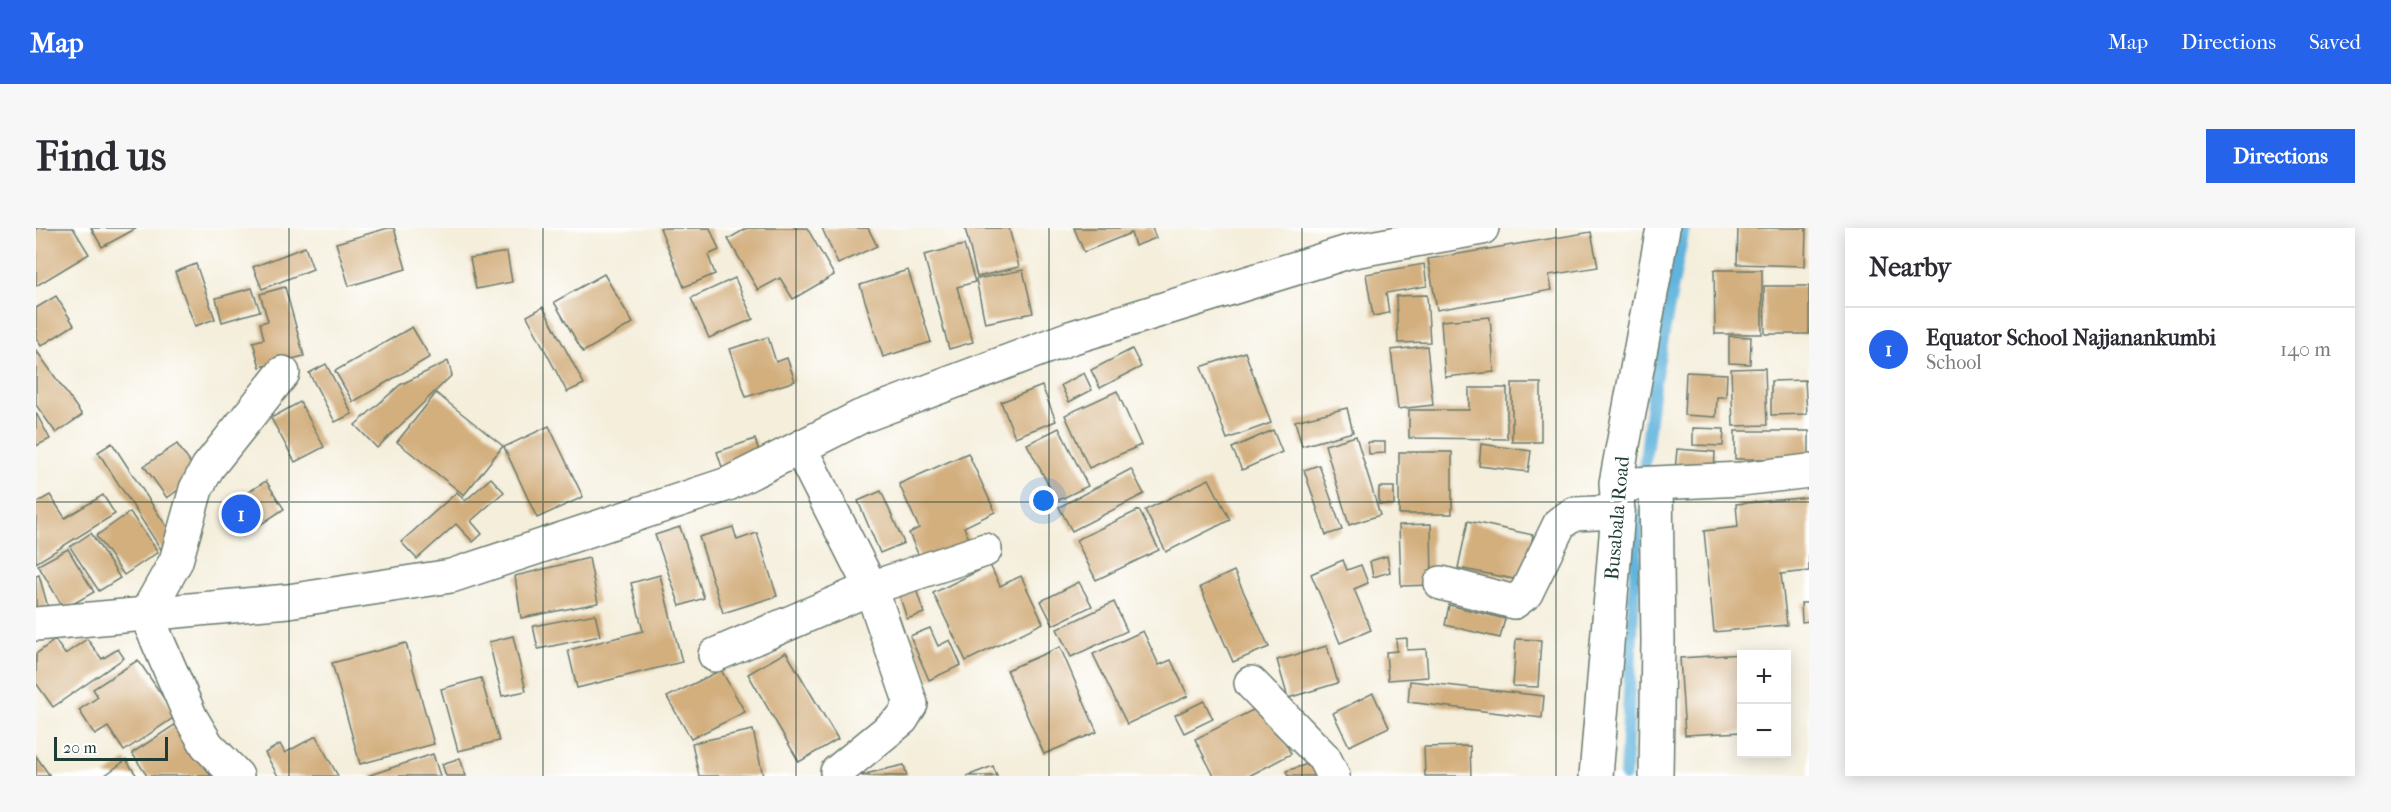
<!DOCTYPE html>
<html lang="en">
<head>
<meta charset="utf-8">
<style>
	:root { --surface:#fff; --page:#f7f7f7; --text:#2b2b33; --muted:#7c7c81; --line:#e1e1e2; --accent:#2563eb }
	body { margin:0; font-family:"IM FELL French Canon",serif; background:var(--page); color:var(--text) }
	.controls { position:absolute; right:18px; bottom:18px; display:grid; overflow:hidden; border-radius:0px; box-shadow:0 3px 15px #0003 }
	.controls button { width:54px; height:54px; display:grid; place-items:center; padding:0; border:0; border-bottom:2px solid var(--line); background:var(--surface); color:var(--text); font:30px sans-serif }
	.scale { position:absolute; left:18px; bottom:15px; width:114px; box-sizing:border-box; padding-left:6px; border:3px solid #1f3d34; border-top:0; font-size:16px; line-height:21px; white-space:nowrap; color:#1f3d34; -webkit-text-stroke:4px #fff; paint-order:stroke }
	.you { position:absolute; left:1008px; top:273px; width:21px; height:21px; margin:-15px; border:4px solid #fff; border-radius:50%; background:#1a73e8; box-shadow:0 0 0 9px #1a73e833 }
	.badge { display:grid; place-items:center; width:39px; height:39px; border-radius:50%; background:var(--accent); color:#fff; font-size:20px; font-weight:700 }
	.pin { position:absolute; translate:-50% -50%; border:3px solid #fff; box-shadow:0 2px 6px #0006 }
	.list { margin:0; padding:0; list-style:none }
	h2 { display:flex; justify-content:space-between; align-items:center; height:78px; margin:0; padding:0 24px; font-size:26px }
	h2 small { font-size:20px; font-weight:400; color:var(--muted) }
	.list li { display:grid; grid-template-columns:39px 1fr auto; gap:18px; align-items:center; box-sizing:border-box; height:84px; padding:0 24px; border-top:2px solid var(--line) }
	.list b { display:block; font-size:22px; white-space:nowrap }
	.list p { margin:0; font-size:20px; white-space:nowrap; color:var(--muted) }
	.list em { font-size:20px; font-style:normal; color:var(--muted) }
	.map { position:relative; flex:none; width:1773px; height:548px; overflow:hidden; border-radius:0px }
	header { display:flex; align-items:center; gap:36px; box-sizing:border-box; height:84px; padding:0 30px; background:var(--accent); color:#fff }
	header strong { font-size:28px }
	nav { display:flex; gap:33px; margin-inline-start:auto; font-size:21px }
	.intro { display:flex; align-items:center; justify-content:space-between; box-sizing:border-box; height:144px; padding:0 36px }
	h1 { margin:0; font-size:42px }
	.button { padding:15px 27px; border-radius:0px; background:var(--accent); color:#fff; font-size:21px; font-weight:700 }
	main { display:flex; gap:36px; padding:0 36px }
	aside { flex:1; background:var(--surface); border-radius:0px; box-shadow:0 3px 15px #0003 }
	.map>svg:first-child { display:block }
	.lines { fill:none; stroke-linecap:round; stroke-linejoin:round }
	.stream { stroke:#61b3dc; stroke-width:12 }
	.building { fill:#d3af7e }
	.street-casing { stroke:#6a7b6e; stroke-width:36 }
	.secondary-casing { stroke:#6a7b6e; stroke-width:36 }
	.street { stroke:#fff; stroke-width:33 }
	.secondary { stroke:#fff; stroke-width:33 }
	.grid { fill:none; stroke:#1f3d34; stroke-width:1.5; stroke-opacity:0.55 }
	.labels { text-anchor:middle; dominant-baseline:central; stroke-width:6; stroke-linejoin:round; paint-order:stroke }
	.street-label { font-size:20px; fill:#1f3d34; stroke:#fff }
</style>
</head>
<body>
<header>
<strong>Map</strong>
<nav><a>Map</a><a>Directions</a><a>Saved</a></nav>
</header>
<div class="intro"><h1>Find us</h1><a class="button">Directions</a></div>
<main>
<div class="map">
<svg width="1773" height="548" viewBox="0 0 1773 548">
	<rect width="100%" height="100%" fill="#fff"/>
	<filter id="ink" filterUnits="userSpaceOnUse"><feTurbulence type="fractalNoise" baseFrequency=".0167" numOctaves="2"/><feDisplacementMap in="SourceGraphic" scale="12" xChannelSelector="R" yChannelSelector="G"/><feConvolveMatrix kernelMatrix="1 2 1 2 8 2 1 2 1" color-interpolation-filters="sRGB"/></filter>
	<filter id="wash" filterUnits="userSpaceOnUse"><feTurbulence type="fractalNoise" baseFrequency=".008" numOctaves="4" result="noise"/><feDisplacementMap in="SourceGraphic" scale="24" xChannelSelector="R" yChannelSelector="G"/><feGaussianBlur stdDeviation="1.35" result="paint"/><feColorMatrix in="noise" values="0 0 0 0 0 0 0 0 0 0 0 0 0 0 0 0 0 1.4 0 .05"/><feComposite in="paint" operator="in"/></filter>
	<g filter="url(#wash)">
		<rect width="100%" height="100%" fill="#f4eedb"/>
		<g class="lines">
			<g class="stream">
				<path d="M1608 242 1618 157 1648 0"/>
				<path d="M1589 548 1602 286"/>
			</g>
		</g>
		<g id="blocks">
			<g class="building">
				<path d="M0 0H37L53 26 0 58Z"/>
				<path d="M55 0H101L66 19Z"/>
				<path d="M352 0H358L370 41 313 58 300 15Z"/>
				<path d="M624 0H674L683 22 672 27 679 46 648 59Z"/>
				<path d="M711 0H771L798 47 757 71 744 50 722 62 692 11Z"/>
				<path d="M786 0H832L841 18 802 36Z"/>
				<path d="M929 0H973L983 39 941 49Z"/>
				<path d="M1038 0H1116L1120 10 1099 18 1095 5 1048 24Z"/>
				<path d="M1702 0H1770L1769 38 1701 36Z"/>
				<path d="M1555 4 1562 39 1513 47 1516 62 1401 82 1392 31Z"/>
				<path d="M928 17 939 54 921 59 937 114 913 121 888 27Z"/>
				<path d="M269 19 277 41 226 61 217 39Z"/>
				<path d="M471 24 476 54 440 61 434 30Z"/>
				<path d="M160 36 179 91 159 98 139 44Z"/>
				<path d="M1388 36 1391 58 1350 65 1353 85 1337 88 1330 46Z"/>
				<path d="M872 42 895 114 847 129 824 57Z"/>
				<path d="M987 42 997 85 949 95 940 51Z"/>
				<path d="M1678 42H1726V106H1679Z"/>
				<path d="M568 46 597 95 547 124 518 74Z"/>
				<path d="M699 50 717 91 673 110 655 70Z"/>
				<path d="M1728 58H1773V106H1729Z"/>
				<path d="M249 59 268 128 224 139 217 114 228 111 224 95 232 93 224 66Z"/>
				<path d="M216 60 224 83 186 94 180 70Z"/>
				<path d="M1391 67 1394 114 1362 115 1360 68Z"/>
				<path d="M20 68 38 97 5 118 0 110V80Z"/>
				<path d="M507 79 548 156 531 164 491 88Z"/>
				<path d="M1454 89 1458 144 1409 149 1405 93Z"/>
				<path d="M376 99 394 129 317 174 299 143Z"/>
				<path d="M1693 108 1715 109 1714 136 1693 135Z"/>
				<path d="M732 109 740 134 751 130 759 153 710 169 694 121Z"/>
				<path d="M1391 118 1397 177 1362 181 1355 122Z"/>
				<path d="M1096 121 1105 139 1064 160 1055 142Z"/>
				<path d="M0 122 46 187 20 205 0 177Z"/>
				<path d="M1209 124 1235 195 1191 211 1165 139Z"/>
				<path d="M412 133 416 147 341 220 319 197 364 157Z"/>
				<path d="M290 136 316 186 299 194 273 145Z"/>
				<path d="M1729 140 1731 197 1697 198 1695 141Z"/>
				<path d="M1650 144 1691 146 1690 169H1681L1680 189 1648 187Z"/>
				<path d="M1048 145 1056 162 1033 174 1025 157Z"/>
				<path d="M1769 152 1771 186 1735 187V153Z"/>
				<rect x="1476" y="155" width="29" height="59"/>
				<path d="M1006 158 1020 193 979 209 965 174Z"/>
				<path d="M1433 160H1471V211L1373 210V182H1433Z"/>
				<path d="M1081 163 1105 217 1053 240 1029 187Z"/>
				<path d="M400 165 467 218 428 267 361 214Z"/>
				<path d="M264 174 288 219 259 234 235 190Z"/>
				<path d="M1311 180 1317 204 1266 218 1259 193Z"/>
				<path d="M0 185 14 211 0 218Z"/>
				<path d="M513 198 547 269 501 290 468 219Z"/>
				<path d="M1023 200 1052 258 1021 273 991 216Z"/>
				<path d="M1657 200 1688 201 1687 218 1657 217Z"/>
				<path d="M1237 202 1246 224 1206 242 1196 220Z"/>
				<rect x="1699" y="203" width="74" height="28"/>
				<path d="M1320 208 1344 287 1313 297 1289 217Z"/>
				<path d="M719 211 726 232 688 245 681 224Z"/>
				<path d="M1332 214H1349V225L1333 226Z"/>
				<path d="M76 215 140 313 126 323 62 224Z"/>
				<path d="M141 216 163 247 131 270 108 238Z"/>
				<path d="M1445 216 1495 223 1492 244 1443 238Z"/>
				<path d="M1641 221 1679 224 1678 245 1639 242Z"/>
				<rect x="1363" y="224" width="53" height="62"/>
				<path d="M932 225 959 284 928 299 937 320 889 342 873 305 883 300 863 256Z"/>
				<path d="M1283 237 1306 302 1290 307 1268 242Z"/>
				<path d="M1095 241 1108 266 1036 303 1023 279Z"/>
				<path d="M455 250 468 264 435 293 446 306 437 314 420 296 381 331 365 314 421 264 429 273Z"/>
				<path d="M1173 251 1194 292 1130 324 1109 282Z"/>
				<path d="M230 253 248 281 207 308 188 279Z"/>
				<path d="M1343 259H1358V277L1343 276Z"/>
				<path d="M845 263 868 315 844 325 822 273Z"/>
				<path d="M14 267 29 290 67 267 79 286 0 335V275Z"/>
				<path d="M1773 269V343L1745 346 1751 397 1678 404 1668 303 1702 299 1700 276Z"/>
				<path d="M1103 282 1123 322 1060 352 1040 312Z"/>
				<path d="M94 284 122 324 88 347 60 308Z"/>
				<path d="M1432 293 1497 307 1488 353 1422 340Z"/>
				<path d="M1395 296 1396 357 1365 358 1363 297Z"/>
				<path d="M644 299 668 370 644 378 619 307Z"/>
				<path d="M697 299 701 312 721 305 741 368 687 385 663 309Z"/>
				<path d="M55 305 84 350 63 363 34 319Z"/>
				<path d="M32 321 58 364 28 381 2 337Z"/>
				<path d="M1351 328 1354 344 1337 349 1334 333Z"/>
				<path d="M553 330 562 375 485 390 479 348Z"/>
				<path d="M1307 332 1311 342 1325 337 1332 355 1318 361 1335 402 1304 415 1275 346Z"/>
				<path d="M954 337 964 358 985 348 1007 395 930 433 897 365Z"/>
				<path d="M1198 343 1233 419 1197 434 1164 359Z"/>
				<path d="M3 347 12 379 0 382V348Z"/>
				<path d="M624 347 646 434 541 460 532 422 607 403 595 355Z"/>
				<path d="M1043 354 1056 378 1017 397 1005 373Z"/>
				<path d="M880 361 888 385 871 391 863 366Z"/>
				<path d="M1078 374 1091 403 1035 429 1021 401Z"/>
				<path d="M1765 375H1773V393L1766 394Z"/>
				<path d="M1413 377 1469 391 1464 410 1409 397Z"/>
				<path d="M559 386 564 408 502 421 497 398Z"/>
				<path d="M894 400 902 418 914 412 925 437 893 452 874 408Z"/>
				<path d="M1107 403 1123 437 1135 432 1152 468 1091 496 1057 426Z"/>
				<path d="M477 408 490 463 466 468 453 414Z"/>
				<path d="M1371 410V422L1390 421 1392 449 1352 452 1350 424 1361 423 1360 411Z"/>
				<path d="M51 411 66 431 82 421 88 430 17 479 0 455V426L19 412 29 426Z"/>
				<path d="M1480 411 1505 412 1502 459 1477 458Z"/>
				<path d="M370 415 398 516 324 536 296 435Z"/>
				<path d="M1291 418 1302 455 1252 470 1241 432Z"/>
				<path d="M1024 419 1061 504 1008 526 971 442Z"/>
				<path d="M750 424 802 511 763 534 712 446Z"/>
				<path d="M1706 426V504L1649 507 1644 430Z"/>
				<path d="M102 432 140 488 88 523 72 499 59 507 43 482 62 469 57 461Z"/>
				<path d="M685 442 709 484 655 511 631 469Z"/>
				<path d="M445 450 463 513 422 523 405 461Z"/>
				<path d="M1374 453 1508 468 1506 490 1372 474Z"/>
				<path d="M1337 465 1353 499 1313 518 1297 485Z"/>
				<path d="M1168 473 1177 491 1148 505 1139 487Z"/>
				<path d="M1229 476 1255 526 1213 548H1178L1159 511Z"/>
				<path d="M140 496 175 548H111L96 525Z"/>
				<path d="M717 502 727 548H663L656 515Z"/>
				<path d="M280 508 302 548H242L229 525 244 516 249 525Z"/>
				<path d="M1434 518 1435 548H1389L1388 519Z"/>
				<path d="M397 526 404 548H331Z"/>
				<path d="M0 528 14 548H0Z"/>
				<path d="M424 530 430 548H410L406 536Z"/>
				<path d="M90 532 101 548H68Z"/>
				<path d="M1281 533 1287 548H1252L1250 543Z"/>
				<path d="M868 537 871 548H826L825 547Z"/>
				<path d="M957 538 961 548H931Z"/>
			</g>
		</g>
	</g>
	<g filter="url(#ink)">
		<use href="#blocks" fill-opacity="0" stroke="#6a7b6e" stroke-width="1.5"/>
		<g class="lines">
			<g class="street-casing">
				<g id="street">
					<path d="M764 220 835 360 875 476 866 491 801 544"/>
					<path d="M1597 256 1706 251 1773 243"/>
					<path d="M1620 256 1622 413 1620 548"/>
					<path d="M1405 355 1478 374 1490 365 1524 295 1538 286 1582 284"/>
					<path d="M0 396 252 373 415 348 692 256 824 189 1034 110 1312 24 1446 0"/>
					<path d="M679 427 835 360 949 322"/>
					<path d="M1215 455 1288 530 1297 548"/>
					<path d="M201 548 171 517 155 490 110 386 140 333 160 261 172 239 247 145"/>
				</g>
			</g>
			<g class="secondary-casing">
				<path id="secondary" d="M1560 548 1582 284 1580 255 1627 0"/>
			</g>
			<use href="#street" class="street"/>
			<use href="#secondary" class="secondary"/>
		</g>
	</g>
	<path class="grid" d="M253 0V548M507 0V548M760 0V548M1013 0V548M1266 0V548M1520 0V548M0 274H1773"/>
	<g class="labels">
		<g class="street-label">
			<text transform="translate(1581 290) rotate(-85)">Busabala Road</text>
		</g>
	</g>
</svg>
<div class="controls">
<button>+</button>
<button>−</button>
</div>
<div class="scale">20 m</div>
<div class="you"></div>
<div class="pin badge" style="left:205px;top:286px">1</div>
</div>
<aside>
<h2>Nearby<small></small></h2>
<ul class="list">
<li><span class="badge">1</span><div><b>Equator School Najjanankumbi</b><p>School</p></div><em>140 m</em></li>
</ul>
</aside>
</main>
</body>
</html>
